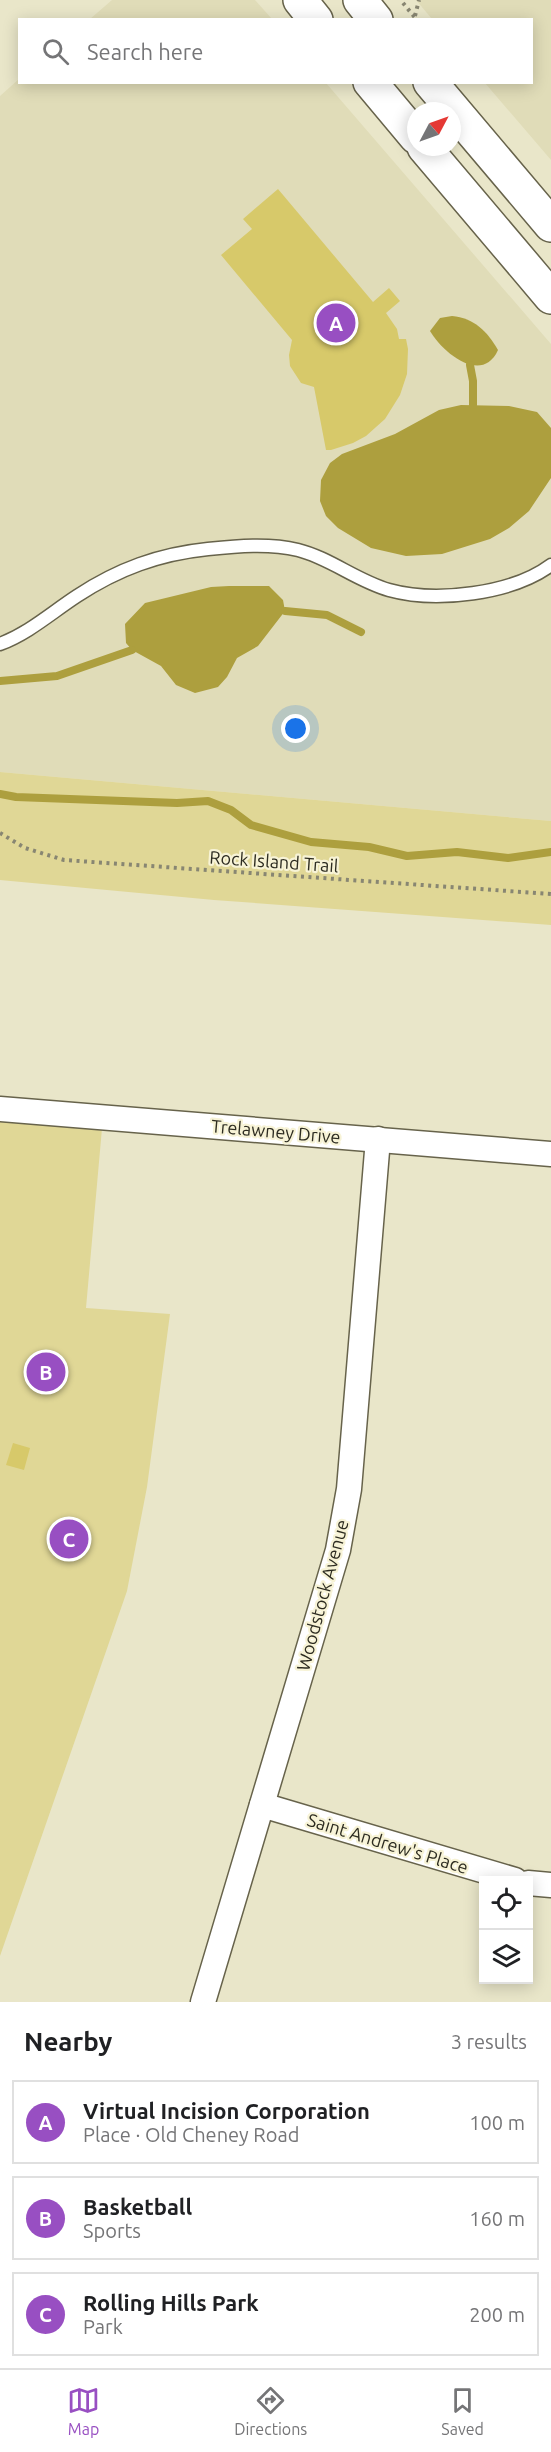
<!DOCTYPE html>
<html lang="en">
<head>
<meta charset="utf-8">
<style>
	:root { --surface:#fff; --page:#f2f2f2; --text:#202124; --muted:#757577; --line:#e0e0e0; --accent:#984fc2 }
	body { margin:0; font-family:Ubuntu,sans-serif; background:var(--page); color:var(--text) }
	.controls { position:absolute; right:18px; bottom:18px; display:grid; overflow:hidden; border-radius:0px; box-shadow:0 3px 15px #0003 }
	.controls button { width:54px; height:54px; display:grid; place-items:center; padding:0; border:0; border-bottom:2px solid var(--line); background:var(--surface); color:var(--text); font:30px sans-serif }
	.compass { position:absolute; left:407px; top:102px; width:54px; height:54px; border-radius:50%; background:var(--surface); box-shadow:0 3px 15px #0003; rotate:49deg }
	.you { position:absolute; left:296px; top:729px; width:21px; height:21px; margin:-15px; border:4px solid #fff; border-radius:50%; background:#1a73e8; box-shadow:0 0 0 9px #1a73e833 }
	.badge { display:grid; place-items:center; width:39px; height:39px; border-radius:50%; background:var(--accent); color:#fff; font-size:20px; font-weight:700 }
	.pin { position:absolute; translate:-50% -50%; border:3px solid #fff; box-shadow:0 2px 6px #0006 }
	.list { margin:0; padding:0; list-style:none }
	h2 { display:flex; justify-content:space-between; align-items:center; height:78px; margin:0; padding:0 24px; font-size:26px }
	h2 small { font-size:20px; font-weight:400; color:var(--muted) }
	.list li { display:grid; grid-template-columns:39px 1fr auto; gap:18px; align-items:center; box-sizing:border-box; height:84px; margin:0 12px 12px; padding:0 12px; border:2px solid var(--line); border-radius:0px }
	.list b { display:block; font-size:22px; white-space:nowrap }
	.list p { margin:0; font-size:20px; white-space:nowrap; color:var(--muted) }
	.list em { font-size:20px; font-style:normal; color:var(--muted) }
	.icon { flex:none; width:33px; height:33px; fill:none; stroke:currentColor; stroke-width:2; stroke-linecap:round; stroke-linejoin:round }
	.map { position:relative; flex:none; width:551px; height:2002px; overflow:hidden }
	.search { position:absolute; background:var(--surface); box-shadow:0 3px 15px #0003; left:18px; right:18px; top:18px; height:66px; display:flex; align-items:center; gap:15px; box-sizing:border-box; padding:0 21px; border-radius:0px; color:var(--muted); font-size:22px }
	.sheet { height:366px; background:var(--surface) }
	nav { display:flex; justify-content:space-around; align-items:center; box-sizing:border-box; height:84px; border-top:2px solid var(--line); background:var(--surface); font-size:16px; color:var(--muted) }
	nav a { display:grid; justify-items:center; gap:3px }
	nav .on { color:var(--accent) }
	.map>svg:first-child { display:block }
	.built { fill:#e0dcb8 }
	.green { fill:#e0d796 }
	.water { fill:#ad9f3e }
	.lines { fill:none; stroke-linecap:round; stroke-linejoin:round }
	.stream { stroke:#ad9f3e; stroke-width:8 }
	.building { fill:#d7c96a }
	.service-casing { stroke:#67634b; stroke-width:15 }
	.minor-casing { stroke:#67634b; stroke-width:27 }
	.secondary-casing { stroke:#67634b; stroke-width:36 }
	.path { stroke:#888672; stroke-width:4; stroke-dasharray:3 4.5; stroke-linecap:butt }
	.service { stroke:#fff; stroke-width:12 }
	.minor { stroke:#fff; stroke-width:24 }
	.secondary { stroke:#fff; stroke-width:33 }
	.labels { text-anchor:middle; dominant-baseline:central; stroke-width:4.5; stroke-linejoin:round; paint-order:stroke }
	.street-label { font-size:18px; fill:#2d2c21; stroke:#f7f3d6 }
</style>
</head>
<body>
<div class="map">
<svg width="551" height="2002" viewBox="0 0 551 2002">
	<rect width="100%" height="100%" fill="#e9e6c9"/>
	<g class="built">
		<path d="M112 0H255L272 19H90Z"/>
		<path d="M416 0H551V160L485 83 532 82V20L432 19Z"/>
		<path d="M19 79 20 82 326 83 551 344V821L0 772V96Z"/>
	</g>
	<g class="green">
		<path d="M0 772 551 821V925L214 900 0 880Z"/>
		<path d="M0 1109 103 1117 86 1308 170 1314 147 1487 127 1591 0 1956Z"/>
	</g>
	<g class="water">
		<path d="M452 316C474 318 487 331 498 350 482 385 443 353 430 331L440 318Z"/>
		<path d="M461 405 509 406 537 412 551 428V478L529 511 509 528 490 539 442 554 406 556 371 548 338 528 326 516 320 501 321 480 330 463 342 454 395 434 439 410Z"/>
		<path d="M229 586H269L283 600 285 611 258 646 237 658 227 677 218 687 195 693 176 685 161 666 132 650 126 643 125 624 145 603 211 587Z"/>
	</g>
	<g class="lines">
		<g class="stream">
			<path d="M470 365 473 381V405"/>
			<path d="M285 611 327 615 361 632"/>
			<path d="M0 681 57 676 132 650"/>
			<path d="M0 794 16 797 177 803 208 801 231 810 251 825 311 842 369 847 407 856 457 852 508 858 551 852"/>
		</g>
	</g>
	<g class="building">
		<path d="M278 189 373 302 389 288 400 301 386 313 397 329 399 339H406L408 349 407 374 400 395 385 419 366 436 353 443 331 450H326L314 387 301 383 290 366 289 355 292 340 221 255 252 229 243 219Z"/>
		<path d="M13 1443 30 1448 24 1470 6 1465Z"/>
	</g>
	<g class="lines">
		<g class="service-casing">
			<path id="service" d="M0 644C29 633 51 613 77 596 118 569 159 554 208 549 237 546 269 543 298 550 330 558 357 581 389 590 436 603 512 594 551 565"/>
		</g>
		<g class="minor-casing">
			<g id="minor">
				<path d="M0 1109 551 1154"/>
				<path d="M262 1805 515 1880"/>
				<path d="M528 1883 551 1885"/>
				<path d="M203 2002 338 1550 349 1489 378 1139"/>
			</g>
		</g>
		<g class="secondary-casing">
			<g id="secondary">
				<path d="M300 0 316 20"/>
				<path d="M360 0 376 20"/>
				<path d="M370 82 416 137"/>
				<path d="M430 82 551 225"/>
				<path d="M424 147 551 297"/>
			</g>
		</g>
		<g class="path">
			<path d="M403 3 417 20"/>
			<path d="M415 16 419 0"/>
			<path d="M0 833 25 848 64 860 551 894"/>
		</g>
		<use href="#service" class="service"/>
		<use href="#minor" class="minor"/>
		<use href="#secondary" class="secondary"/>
	</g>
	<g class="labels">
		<g class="street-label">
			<text transform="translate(274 861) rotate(4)">Rock Island Trail</text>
			<text transform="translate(276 1131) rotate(5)">Trelawney Drive</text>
			<text transform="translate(322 1595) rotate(-75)">Woodstock Avenue</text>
			<text transform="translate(388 1843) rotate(17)">Saint Andrew's Place</text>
		</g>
	</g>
</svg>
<div class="controls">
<button><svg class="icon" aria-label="locate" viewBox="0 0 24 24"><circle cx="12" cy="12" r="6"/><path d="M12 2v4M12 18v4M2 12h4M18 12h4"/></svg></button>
<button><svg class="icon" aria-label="layers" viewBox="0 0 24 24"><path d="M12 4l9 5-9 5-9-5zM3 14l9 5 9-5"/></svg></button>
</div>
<svg class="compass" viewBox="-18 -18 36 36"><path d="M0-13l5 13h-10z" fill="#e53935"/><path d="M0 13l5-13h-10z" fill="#757577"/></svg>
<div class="you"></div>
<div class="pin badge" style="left:336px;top:323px">A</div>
<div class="pin badge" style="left:46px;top:1372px">B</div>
<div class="pin badge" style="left:69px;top:1539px">C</div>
<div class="search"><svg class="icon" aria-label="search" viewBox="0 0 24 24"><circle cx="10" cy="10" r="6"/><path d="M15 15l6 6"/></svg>Search here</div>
</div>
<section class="sheet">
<h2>Nearby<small>3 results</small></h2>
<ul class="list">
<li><span class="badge">A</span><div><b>Virtual Incision Corporation</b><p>Place · Old Cheney Road</p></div><em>100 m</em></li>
<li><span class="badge">B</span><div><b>Basketball</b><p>Sports</p></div><em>160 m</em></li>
<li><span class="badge">C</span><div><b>Rolling Hills Park</b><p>Park</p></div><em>200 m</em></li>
</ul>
</section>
<nav>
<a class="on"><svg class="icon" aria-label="map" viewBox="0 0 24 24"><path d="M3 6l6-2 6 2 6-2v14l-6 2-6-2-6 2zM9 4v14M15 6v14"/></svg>Map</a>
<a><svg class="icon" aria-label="directions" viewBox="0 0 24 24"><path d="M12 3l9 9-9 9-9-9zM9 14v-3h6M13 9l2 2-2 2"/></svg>Directions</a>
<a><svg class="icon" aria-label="saved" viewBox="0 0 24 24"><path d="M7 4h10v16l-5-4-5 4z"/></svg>Saved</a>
</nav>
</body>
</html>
